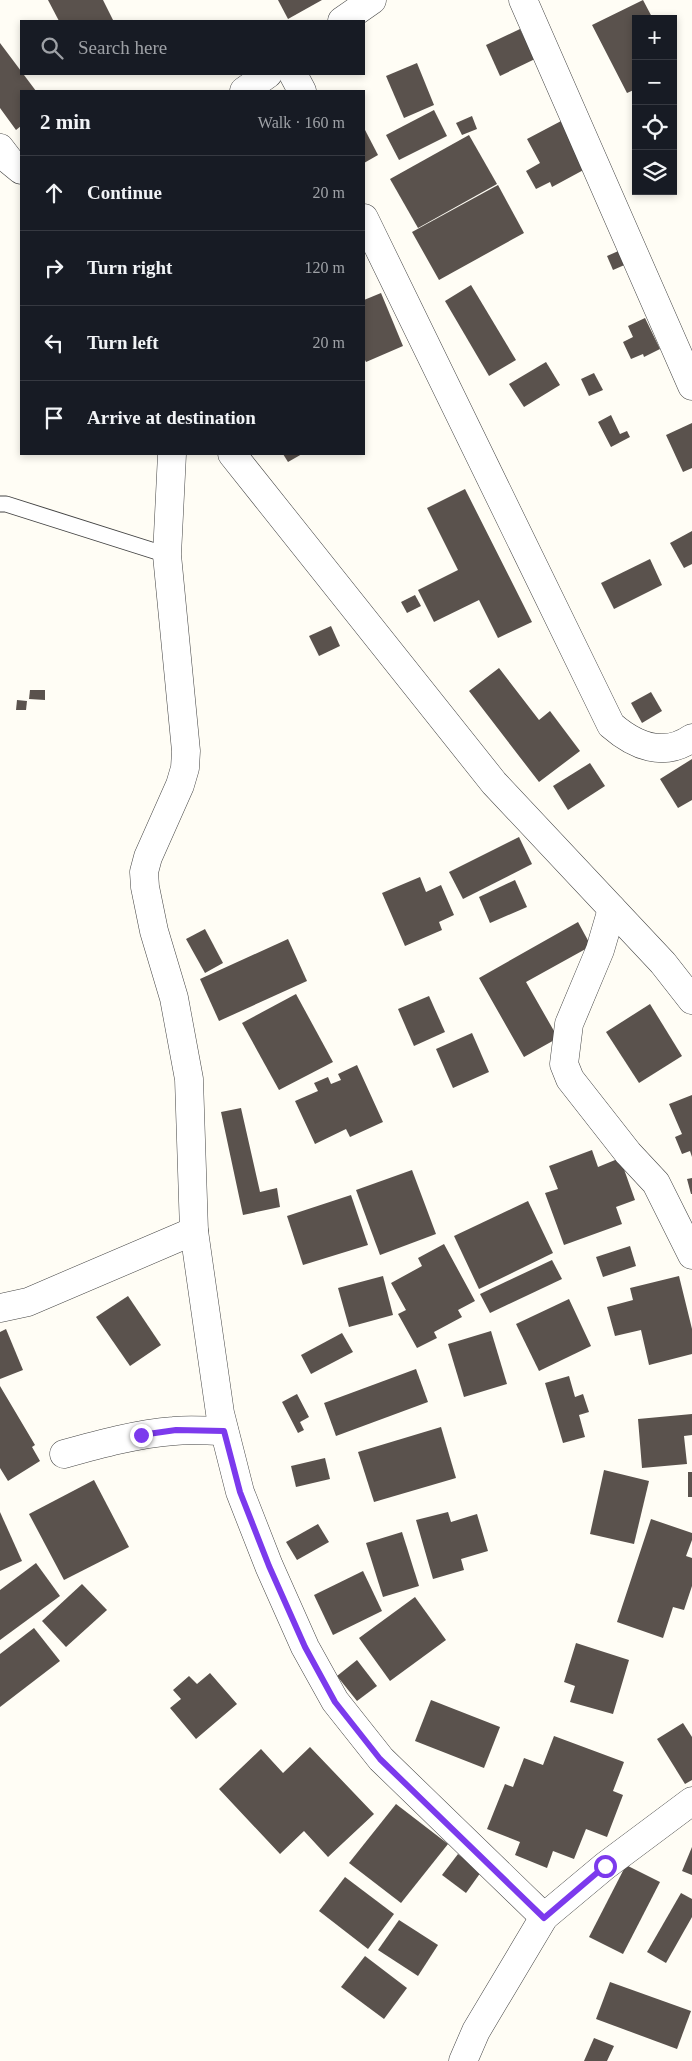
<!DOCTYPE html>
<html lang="en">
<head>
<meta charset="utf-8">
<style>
	:root { --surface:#171b24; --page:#242831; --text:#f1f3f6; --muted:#9ea1a6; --line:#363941 }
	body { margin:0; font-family:Georgia,serif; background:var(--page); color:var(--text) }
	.controls { position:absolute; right:15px; top:15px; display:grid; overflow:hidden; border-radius:0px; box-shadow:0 2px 8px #0003 }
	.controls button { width:45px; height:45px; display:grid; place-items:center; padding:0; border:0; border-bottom:1px solid var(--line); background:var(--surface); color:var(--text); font:25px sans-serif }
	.stop { position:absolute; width:15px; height:15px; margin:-11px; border:4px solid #7c3aed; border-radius:50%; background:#fff }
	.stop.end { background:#7c3aed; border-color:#fff; box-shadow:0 1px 5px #0008 }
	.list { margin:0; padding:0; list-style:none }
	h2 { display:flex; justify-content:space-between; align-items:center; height:65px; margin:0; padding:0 20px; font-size:21px }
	h2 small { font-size:16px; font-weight:400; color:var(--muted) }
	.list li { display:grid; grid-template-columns:32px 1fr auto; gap:15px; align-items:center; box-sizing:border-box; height:75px; padding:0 20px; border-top:1px solid var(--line) }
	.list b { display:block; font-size:19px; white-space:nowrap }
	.list em { font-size:16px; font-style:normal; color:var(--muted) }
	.icon { flex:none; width:28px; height:28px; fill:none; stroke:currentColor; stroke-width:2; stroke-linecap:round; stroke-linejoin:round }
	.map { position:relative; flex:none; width:692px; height:2061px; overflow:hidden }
	.search { position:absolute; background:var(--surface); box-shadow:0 2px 8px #0003; left:20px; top:20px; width:345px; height:55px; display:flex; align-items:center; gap:12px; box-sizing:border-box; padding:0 18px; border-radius:0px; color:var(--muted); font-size:19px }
	.panel { position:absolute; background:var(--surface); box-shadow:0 2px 8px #0003; left:20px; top:90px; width:345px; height:365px; border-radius:0px }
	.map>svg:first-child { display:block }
	.building { fill:#5a524d }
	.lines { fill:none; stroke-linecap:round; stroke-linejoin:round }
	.lane-casing { stroke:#444; stroke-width:17 }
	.street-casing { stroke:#444; stroke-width:29 }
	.lane { stroke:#fff; stroke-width:15 }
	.street { stroke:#fff; stroke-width:28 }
	.route { stroke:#7c3aed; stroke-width:6 }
</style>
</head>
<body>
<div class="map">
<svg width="692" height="2061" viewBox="0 0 692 2061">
	<rect width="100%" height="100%" fill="#fffdf5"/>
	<g class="building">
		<path d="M48 0H103L113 20 59 21Z"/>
		<path d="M278 0H322L288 19Z"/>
		<path d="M643 0 653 19H636V89L627 93 592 25Z"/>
		<path d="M520 29 535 59 500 76 486 45Z"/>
		<path d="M0 43 36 91H21V126L16 130 0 108Z"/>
		<path d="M417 63 434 105 404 118 386 76Z"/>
		<path d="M434 110 447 136 399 160 386 135Z"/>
		<path d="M472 116 477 129 462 135 456 123Z"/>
		<path d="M563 120 589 167 552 187 550 182 536 189 526 171 540 163 527 139Z"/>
		<path d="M364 128 378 155 364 163Z"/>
		<path d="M469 135 497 184 418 228 390 179Z"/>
		<path d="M498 185 524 233 439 280 412 232Z"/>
		<path d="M623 249 629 263 613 270 607 256Z"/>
		<path d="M471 285 516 360 489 376 445 301Z"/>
		<path d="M381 293 403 346 366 362 364 358V300Z"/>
		<path d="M645 318 660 349 644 357 643 354 631 359 623 342 633 337 628 326Z"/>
		<path d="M546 362 560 385 524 407 509 384Z"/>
		<path d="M594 373 603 390 589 396 581 379Z"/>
		<path d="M611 415 620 434 627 431 630 437 611 447 598 422Z"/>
		<path d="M692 423V468L683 472 666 435Z"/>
		<path d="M283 454H302L288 462Z"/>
		<path d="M465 489 532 622 498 638 479 600 434 622 418 590 458 570 427 508Z"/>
		<path d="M692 531V564L684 568 670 543Z"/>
		<path d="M650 559 662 585 614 609 601 583Z"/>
		<path d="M415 595 421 606 407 613 401 602Z"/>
		<path d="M331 626 340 646 319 656 309 636Z"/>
		<path d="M499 668 539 720 550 711 580 751 539 782 469 691Z"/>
		<path d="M30 690H45V700L29 699Z"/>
		<path d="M651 692 662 711 642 723 631 703Z"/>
		<path d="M17 700 27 701 26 710H16Z"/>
		<path d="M692 759V800L678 808 660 779Z"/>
		<path d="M590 763 605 786 568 810 553 786Z"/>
		<path d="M519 837 532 864 463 899 449 872Z"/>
		<path d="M420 877 426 892 441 885 454 915 439 922 442 930 405 946 382 893Z"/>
		<path d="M515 880 527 907 490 923 479 897Z"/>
		<path d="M578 922 591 946 526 982 558 1038 524 1057 479 978Z"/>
		<path d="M205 929 223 963 205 973 186 939Z"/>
		<path d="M288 939 307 981 219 1021 200 979Z"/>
		<path d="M296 994 333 1062 279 1090 242 1023Z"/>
		<path d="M429 996 445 1032 414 1046 398 1009Z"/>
		<path d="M650 1004 682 1056 639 1083 606 1032Z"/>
		<path d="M472 1033 489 1072 453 1088 436 1049Z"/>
		<path d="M357 1065 383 1122 350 1137 346 1129 315 1144 295 1101 318 1091 314 1083 328 1077 331 1084 341 1080 338 1074Z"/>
		<path d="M692 1095V1157L690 1151 682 1154 675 1137 682 1134 669 1104Z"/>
		<path d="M241 1108 260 1192 277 1188 280 1207 243 1215 221 1112Z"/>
		<path d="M592 1150 598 1167 620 1158 635 1200 616 1207 622 1224 564 1245 545 1193 558 1189 549 1166Z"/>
		<path d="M412 1170 436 1234 380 1255 356 1190Z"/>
		<path d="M692 1178V1194H691L687 1179Z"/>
		<path d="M351 1195 368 1245 303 1265 287 1216Z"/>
		<path d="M528 1201 553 1253 479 1289 454 1236Z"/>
		<path d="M444 1244 475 1301 458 1310 462 1317 434 1332 437 1338 417 1348 398 1314 406 1310 391 1283 422 1266 418 1258Z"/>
		<path d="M630 1246 636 1266 603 1277 596 1257Z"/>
		<path d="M552 1260 562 1279 490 1313 480 1294Z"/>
		<path d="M383 1276 393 1315 349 1327 338 1288Z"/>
		<path d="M679 1276 692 1329V1354L649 1365 641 1330 615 1336 607 1307 633 1300 630 1288Z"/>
		<path d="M128 1296 161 1345 130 1366 96 1317Z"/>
		<path d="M569 1299 591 1346 539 1371 516 1324Z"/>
		<path d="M6 1329 23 1370 0 1379V1332Z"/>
		<path d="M491 1331 507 1384 464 1397 448 1344Z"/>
		<path d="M342 1333 353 1352 311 1374 301 1355Z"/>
		<path d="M416 1369 428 1402 336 1436 324 1403Z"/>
		<path d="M569 1376 575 1397 583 1394 589 1412 579 1415 585 1437 563 1443 545 1383Z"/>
		<path d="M0 1386 35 1445 32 1447 40 1461 8 1481 0 1468Z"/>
		<path d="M297 1394 309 1417 300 1422 304 1430 298 1433 282 1402Z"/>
		<path d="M692 1414V1435L684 1436 687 1464 642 1468 638 1419Z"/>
		<path d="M441 1427 456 1478 374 1502 358 1452Z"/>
		<path d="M325 1458 330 1479 296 1487 291 1466Z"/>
		<path d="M604 1470 649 1481 634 1544 590 1534Z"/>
		<rect x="688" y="1472" width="4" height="25"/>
		<path d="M94 1480 129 1547 64 1580 29 1514Z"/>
		<path d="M0 1512 22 1561 0 1571Z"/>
		<path d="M448 1512 451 1522 477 1514 488 1551 461 1559 464 1570 433 1579 416 1520Z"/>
		<path d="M651 1519 692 1533V1540L686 1556 692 1558V1586L684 1610 673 1607 663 1638 617 1622Z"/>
		<path d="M318 1524 329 1542 297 1560 286 1542Z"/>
		<path d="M402 1532 419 1586 383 1597 366 1543Z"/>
		<path d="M36 1563 60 1596 0 1640V1590Z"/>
		<path d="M363 1571 382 1611 333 1635 314 1595Z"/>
		<path d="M82 1584 107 1610 66 1647 42 1621Z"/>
		<path d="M415 1597 446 1640 390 1681 359 1638Z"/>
		<path d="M34 1628 60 1661 0 1707V1654Z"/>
		<path d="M576 1643 629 1660 613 1714 570 1702 575 1686 564 1682Z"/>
		<path d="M357 1660 377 1686 357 1701 337 1676Z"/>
		<path d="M210 1673 237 1704 196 1739 170 1708 181 1699 173 1690 189 1676 197 1684Z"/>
		<path d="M431 1700 500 1727 484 1768 415 1741Z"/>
		<path d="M683 1723 692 1737V1780L685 1784 657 1739Z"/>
		<path d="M554 1736 624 1762 613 1791 623 1795 607 1837 586 1829 574 1859 553 1851 547 1868 515 1855 520 1842 487 1829 505 1784 513 1787 524 1758 543 1765Z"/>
		<path d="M310 1747 374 1814 328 1857 304 1831 280 1854 219 1789 261 1749 283 1773Z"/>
		<path d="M396 1804 448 1844 401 1903 349 1863Z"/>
		<path d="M692 1847V1875L682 1871Z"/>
		<path d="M458 1854 481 1872 466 1893 442 1875Z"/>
		<path d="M626 1865 660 1882 623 1954 589 1937Z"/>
		<path d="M345 1877 394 1914 368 1949 319 1911Z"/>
		<path d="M681 1893 692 1899V1917L666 1963 647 1952Z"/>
		<path d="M399 1920 438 1945 418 1976 378 1950Z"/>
		<path d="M365 1956 407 1988 384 2019 341 1987Z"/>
		<path d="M610 1982 691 2011 677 2049 596 2019Z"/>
		<path d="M594 2038 614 2046 607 2061H584Z"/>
	</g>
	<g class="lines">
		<g class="lane-casing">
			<path id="lane" d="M0 504H6L167 555"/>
		</g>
		<g class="street-casing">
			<g id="street">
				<path d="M523 0 692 386"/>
				<path d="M342 21 372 0"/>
				<path d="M293 74 302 91"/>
				<path d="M244 91 268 74"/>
				<path d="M0 148 10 161 21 170"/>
				<path d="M364 218 611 725C635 746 664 758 692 738"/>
				<path d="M172 454 167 555 186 751 185 768 180 785 148 857 144 872 145 887 154 931 174 998 189 1079 194 1231 220 1413 240 1492 269 1566 305 1647 335 1701 381 1759 544 1917"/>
				<path d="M232 454 494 783 663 963 692 1000"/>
				<path d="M612 909 600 950 569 1024 564 1064 570 1079 628 1153 656 1183 692 1255"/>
				<path d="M0 1308 28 1302 194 1231"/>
				<path d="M64 1454C100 1444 136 1434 174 1431 190 1429 208 1431 224 1431"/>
				<path d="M463 2061 476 2031 544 1917 605 1866 692 1801"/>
			</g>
		</g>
		<use href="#lane" class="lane"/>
		<use href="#street" class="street"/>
	</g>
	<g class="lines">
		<path class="route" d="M141 1435 176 1430 224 1431 240 1492 269 1566 305 1647 335 1702 380 1759 544 1918 605 1866"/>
	</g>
</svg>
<div class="controls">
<button>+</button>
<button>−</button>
<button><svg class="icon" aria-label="locate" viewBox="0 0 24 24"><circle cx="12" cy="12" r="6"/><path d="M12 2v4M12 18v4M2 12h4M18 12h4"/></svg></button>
<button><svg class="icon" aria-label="layers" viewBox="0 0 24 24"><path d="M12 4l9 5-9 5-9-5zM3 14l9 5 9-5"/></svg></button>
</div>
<div class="stop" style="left:605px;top:1866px"></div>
<div class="stop end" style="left:141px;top:1435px"></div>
<div class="search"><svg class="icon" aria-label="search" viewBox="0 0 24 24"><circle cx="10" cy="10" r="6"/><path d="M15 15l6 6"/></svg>Search here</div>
<section class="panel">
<h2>2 min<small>Walk · 160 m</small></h2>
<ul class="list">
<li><svg class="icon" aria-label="ahead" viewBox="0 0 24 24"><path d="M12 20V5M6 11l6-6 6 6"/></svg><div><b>Continue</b></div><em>20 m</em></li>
<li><svg class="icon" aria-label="right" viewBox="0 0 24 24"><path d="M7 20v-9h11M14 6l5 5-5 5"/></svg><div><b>Turn right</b></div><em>120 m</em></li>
<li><svg class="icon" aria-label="left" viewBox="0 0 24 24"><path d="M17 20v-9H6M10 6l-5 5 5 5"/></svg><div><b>Turn left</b></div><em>20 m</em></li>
<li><svg class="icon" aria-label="arrive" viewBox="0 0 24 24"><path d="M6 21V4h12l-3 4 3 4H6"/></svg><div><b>Arrive at destination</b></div></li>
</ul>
</section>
</div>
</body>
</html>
